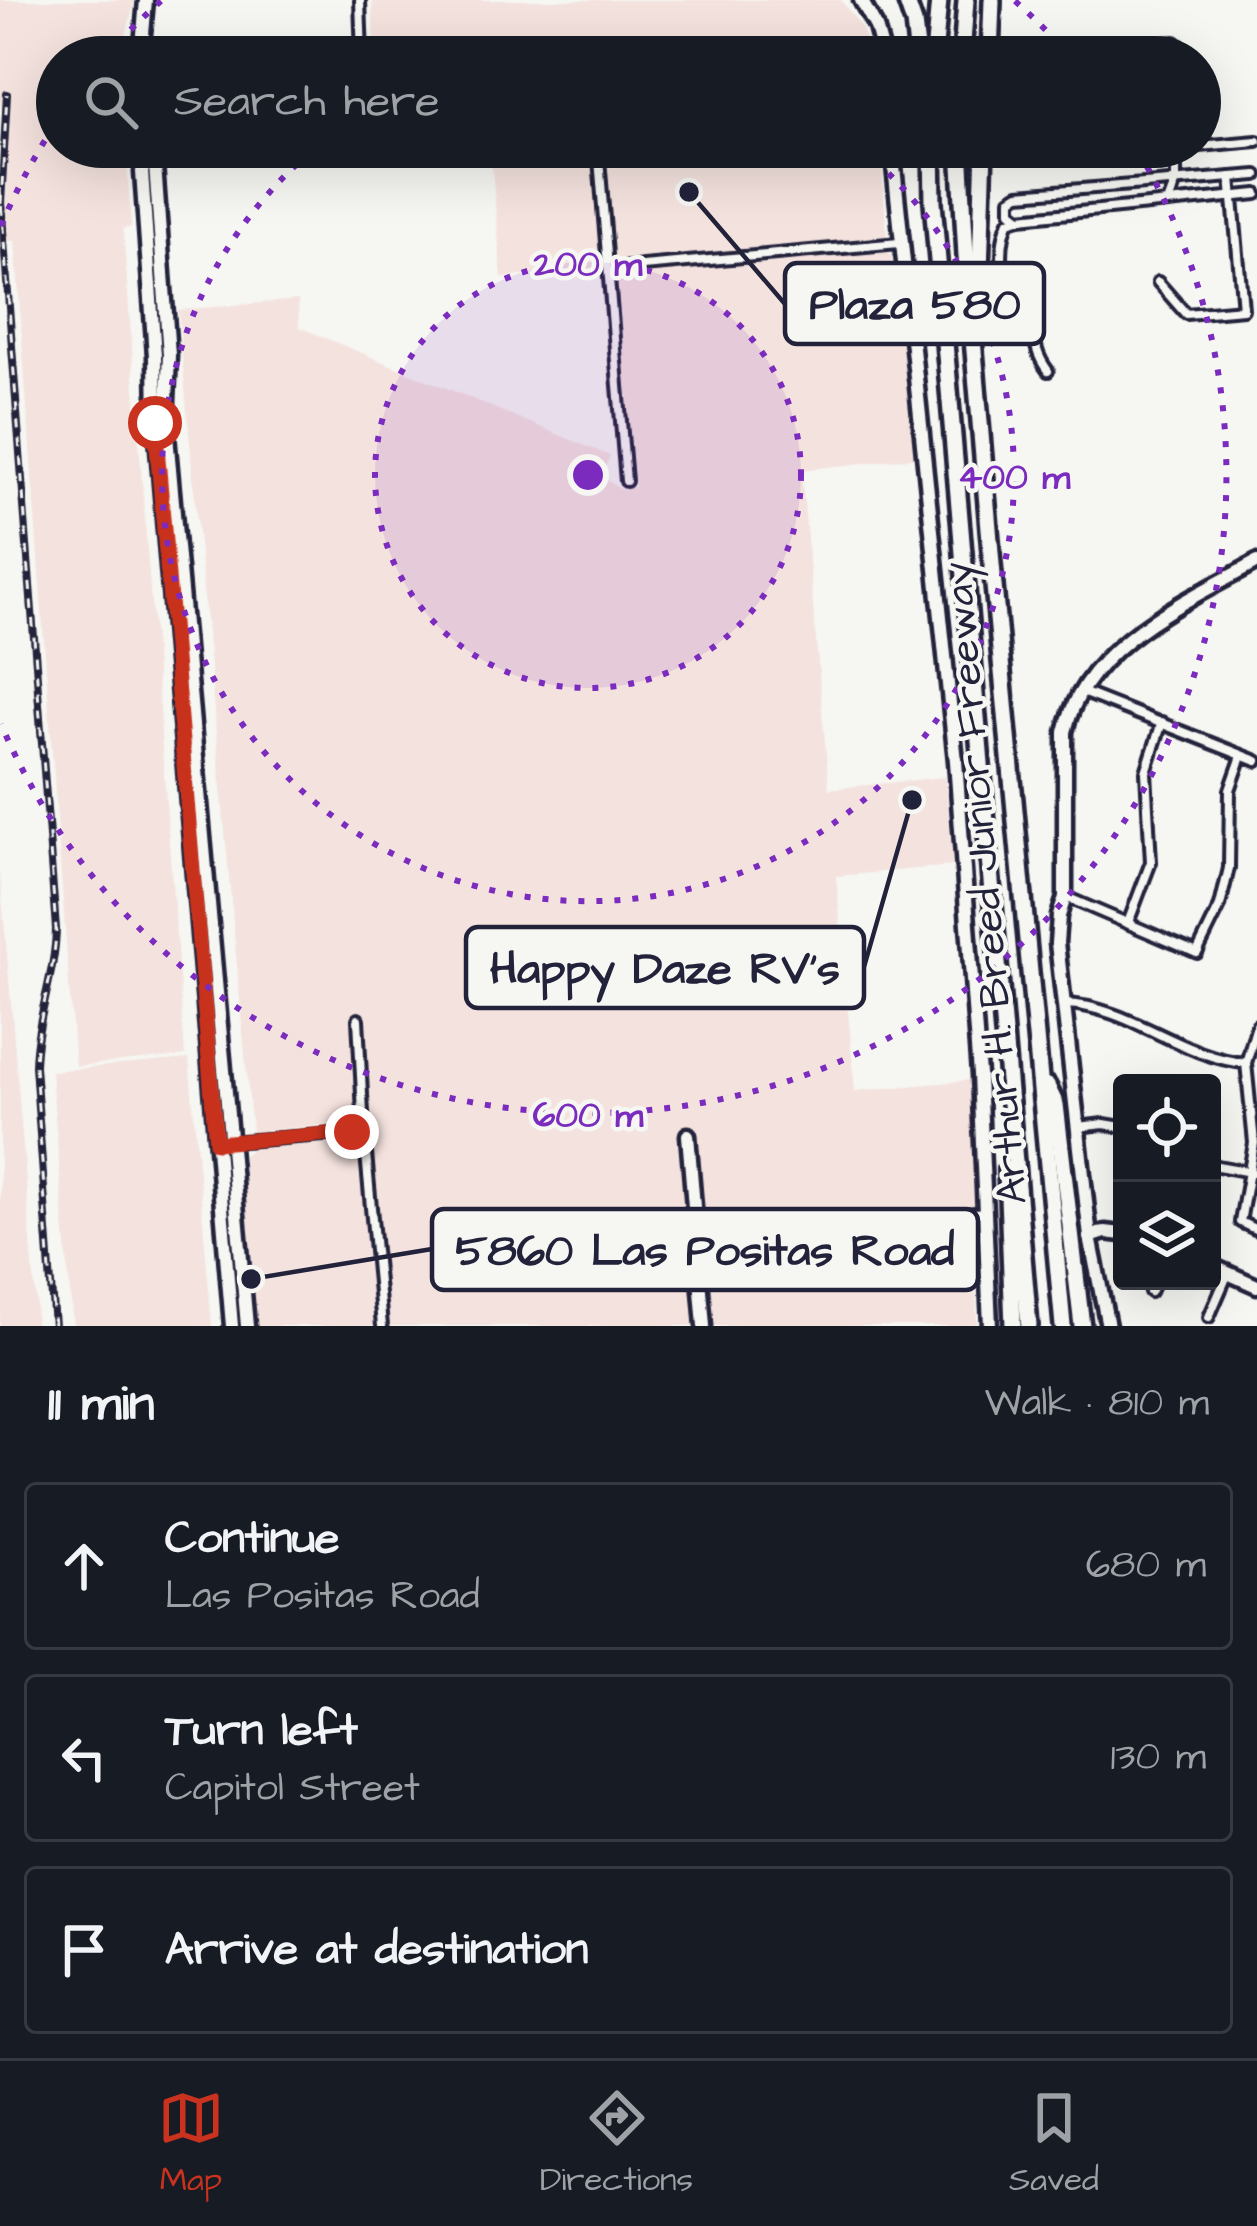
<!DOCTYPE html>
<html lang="en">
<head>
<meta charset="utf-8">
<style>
	:root { --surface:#171b24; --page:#242831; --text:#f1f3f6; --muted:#9ea1a6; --line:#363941; --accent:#c8321e }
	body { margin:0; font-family:"Architects Daughter",sans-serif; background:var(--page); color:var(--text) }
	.controls { position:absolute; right:36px; bottom:36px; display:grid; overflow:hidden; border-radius:12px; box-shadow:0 12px 48px #0002 }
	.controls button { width:108px; height:108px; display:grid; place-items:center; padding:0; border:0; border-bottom:3px solid var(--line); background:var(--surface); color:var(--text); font:60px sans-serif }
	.stop { position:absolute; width:36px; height:36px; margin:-27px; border:9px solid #c8321e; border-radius:50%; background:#fff }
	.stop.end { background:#c8321e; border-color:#fff; box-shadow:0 3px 12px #0008 }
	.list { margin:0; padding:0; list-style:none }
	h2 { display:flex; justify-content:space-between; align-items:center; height:156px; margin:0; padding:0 48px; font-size:51px }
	h2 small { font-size:39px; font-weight:400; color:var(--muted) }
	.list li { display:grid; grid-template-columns:78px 1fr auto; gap:36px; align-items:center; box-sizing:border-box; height:168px; margin:0 24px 24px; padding:0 24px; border:3px solid var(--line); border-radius:12px }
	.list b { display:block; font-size:45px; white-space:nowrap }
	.list p { margin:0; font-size:39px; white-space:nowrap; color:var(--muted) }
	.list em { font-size:39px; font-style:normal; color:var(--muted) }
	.icon { flex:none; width:66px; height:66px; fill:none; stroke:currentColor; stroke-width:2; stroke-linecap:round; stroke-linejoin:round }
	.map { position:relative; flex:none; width:1257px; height:1326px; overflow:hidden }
	.search { position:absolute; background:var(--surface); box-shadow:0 12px 48px #0002; left:36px; right:36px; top:36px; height:132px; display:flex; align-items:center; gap:30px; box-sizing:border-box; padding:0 42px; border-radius:66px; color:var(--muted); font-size:45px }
	.sheet { height:732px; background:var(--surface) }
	nav { display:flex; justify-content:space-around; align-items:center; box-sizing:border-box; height:168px; border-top:3px solid var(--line); background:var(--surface); font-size:33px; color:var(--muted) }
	nav a { display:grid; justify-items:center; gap:6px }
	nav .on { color:var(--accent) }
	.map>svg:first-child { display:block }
	.built { fill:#f4e2de }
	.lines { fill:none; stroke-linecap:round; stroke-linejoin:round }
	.street-casing { stroke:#22223b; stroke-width:16 }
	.secondary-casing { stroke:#22223b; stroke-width:21 }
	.highway-casing { stroke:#22223b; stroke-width:24 }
	.street { stroke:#f6f6f2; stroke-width:8 }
	.secondary { stroke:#f6f6f2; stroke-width:12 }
	.highway { stroke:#f6f6f2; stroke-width:15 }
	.rail-casing { stroke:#22223b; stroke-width:8 }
	.rail { stroke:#f6f6f2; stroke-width:3; stroke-dasharray:9; stroke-linecap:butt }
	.route { stroke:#c8321e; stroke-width:15 }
	.ring { fill:none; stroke:#7b2cbf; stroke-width:6; stroke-dasharray:6 12 }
	.labels { text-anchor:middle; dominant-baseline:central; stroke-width:9; stroke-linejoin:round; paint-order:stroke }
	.street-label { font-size:42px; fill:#22223b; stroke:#f6f6f2 }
	.centre { fill:#7b2cbf; stroke:#f6f6f2; stroke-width:6 }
	.ring-label { font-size:36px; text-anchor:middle; font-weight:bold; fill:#7b2cbf; stroke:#f6f6f2; stroke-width:9; stroke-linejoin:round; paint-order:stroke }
	.leader { fill:none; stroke:#22223b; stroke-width:4.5 }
	.callout-dot { fill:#22223b; stroke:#f6f6f2; stroke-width:4.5 }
	.callout { fill:#f6f6f2; stroke:#22223b; stroke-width:4.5 }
	.callout-label { font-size:45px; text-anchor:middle; font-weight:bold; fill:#22223b }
</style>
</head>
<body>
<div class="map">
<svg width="1257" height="1326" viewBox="0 0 1257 1326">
	<rect width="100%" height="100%" fill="#f6f6f2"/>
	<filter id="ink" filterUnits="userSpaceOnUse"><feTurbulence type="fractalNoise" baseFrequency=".00833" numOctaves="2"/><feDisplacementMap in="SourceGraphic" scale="24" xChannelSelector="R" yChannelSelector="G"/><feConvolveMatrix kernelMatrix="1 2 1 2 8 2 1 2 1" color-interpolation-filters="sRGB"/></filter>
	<g filter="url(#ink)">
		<g class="built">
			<path d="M0 0H135L120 57H57V147H126L131 227 123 229 185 1056 75 1066 15 241H6L7 140 0 101Z"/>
			<path d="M372 0H841L861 27 873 57H375Z"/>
			<path d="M490 147H880L887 236 502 278Z"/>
			<path d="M886 249 896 263 916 457 801 470 829 789 945 777 953 866 836 876 855 1091 971 1080 977 1326H389L368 1126 341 1123 252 1132 178 310 298 300 299 327 610 456 603 472 605 479 622 490 635 487 618 283 621 277 629 273Z"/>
			<path d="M0 872 36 1302 35 1326H0Z"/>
			<path d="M189 1059 212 1326H73L51 1071Z"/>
			<path d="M347 1138 357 1145 361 1154 376 1326H256L243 1155 256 1146Z"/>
		</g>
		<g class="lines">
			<g class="street-casing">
				<g id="street">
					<path d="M360 0 362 57"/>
					<path d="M1139 57 1146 44 1175 42 1180 46 1183 57"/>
					<path d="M1200 146 1257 141"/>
					<path d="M598 147 626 481"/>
					<path d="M1131 147V153L1194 147"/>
					<path d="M150 151 190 147"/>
					<path d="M1257 175 1019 194 1011 199V211L1020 218 1257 194"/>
					<path d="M1168 203 1176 181V147"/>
					<path d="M1019 218 1009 221C999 242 1000 275 1011 296L1027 300C1041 328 1026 341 1048 371"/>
					<path d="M609 269 899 243"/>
					<path d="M1158 282 1186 314 1243 309 1231 177"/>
					<path d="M1082 692 1257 761"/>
					<path d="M1066 897 1197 953 1220 906 1229 868 1230 790 1242 756"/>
					<path d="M1128 923 1151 862 1146 772 1162 722"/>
					<path d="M1065 1004C1129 1006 1182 1058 1246 1063"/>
					<path d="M358 1019 364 1132 382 1326"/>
					<path d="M1257 1025 1246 1063 1254 1143 1240 1222 1257 1230"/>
					<path d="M1078 1127 1104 1124 1122 1127"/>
					<path d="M229 1142 364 1132"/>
					<path d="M1212 1165 1251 1172"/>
					<path d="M698 1243 984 1212"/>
					<path d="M1150 1292 1155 1281"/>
					<path d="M1209 1317 1228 1273"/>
				</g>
			</g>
			<g class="secondary-casing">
				<g id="secondary">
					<path d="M861 0 876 27 884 57"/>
					<path d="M141 57 146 0"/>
					<path d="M148 147 155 165 169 355 166 424 247 1326"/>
					<path d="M892 147 956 761 979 1075 990 1326"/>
					<path d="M148 151 142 172 155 356 156 425 232 1326"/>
					<path d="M688 1135 704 1326"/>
					<path d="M1090 1237 1105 1232 1122 1234"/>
					<path d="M1212 1266 1257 1286"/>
					<path d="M1108 1326 1090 1237 1057 943 1059 916 1065 897V732C1084 645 1185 602 1257 562"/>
				</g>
			</g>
			<g class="highway-casing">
				<g id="highway">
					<path d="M906 0 914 23 918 57"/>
					<path d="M934 57 939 0"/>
					<path d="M962 57 966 0"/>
					<path d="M990 57 992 0"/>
					<path d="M932 147 933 202 1029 1326"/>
					<path d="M960 147 966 256 992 564 1063 1326"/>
					<path d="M979 302 984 147"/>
					<path d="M1047 1086 1056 1105 1082 1326"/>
					<path d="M1007 1170 1013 1326"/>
				</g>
			</g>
			<use href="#street" class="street"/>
			<use href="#secondary" class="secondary"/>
			<use href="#highway" class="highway"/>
			<g class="rail-casing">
				<g id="rail">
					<path d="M0 188 56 929C55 976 36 1019 35 1066L54 1326"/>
					<path d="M1 204 7 94"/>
				</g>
			</g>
			<use href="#rail" class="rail"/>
		</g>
	</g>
	<g class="lines" filter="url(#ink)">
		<path class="route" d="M155 423 216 1143 352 1132"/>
	</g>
	<circle cx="588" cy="475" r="213" fill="#7b2cbf" fill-opacity=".12"/>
	<g class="ring">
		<circle cx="588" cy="475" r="213"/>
		<path d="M507 57A426 426 0 0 1 669 57M862 149A426 426 0 1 1 314 149"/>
		<path d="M1 226A638 638 0 0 1 56 123M106 56A638 638 0 0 1 161 1M1015 1A638 638 0 0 1 1070 56M1138 151A638 638 0 1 1 1 724"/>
	</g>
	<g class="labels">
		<g class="street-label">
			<text transform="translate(986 883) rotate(-95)">Arthur H. Breed Junior Freeway</text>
		</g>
	</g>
	<circle cx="588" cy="475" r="18" class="centre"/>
	<g class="ring-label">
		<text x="588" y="275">200 m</text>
		<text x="1014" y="488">400 m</text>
		<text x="588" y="1126">600 m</text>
	</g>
	<path class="leader" d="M689 192L785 304M912 800L864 967M251 1279L432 1249"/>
	<g class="callout-dot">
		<circle cx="689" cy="192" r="12"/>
		<circle cx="912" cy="800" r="12"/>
		<circle cx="251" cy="1279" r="12"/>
	</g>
	<g class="callout">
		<rect x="785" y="263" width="259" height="81" rx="12"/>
		<rect x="466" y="927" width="398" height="81" rx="12"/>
		<rect x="432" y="1209" width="546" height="81" rx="12"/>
	</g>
	<g class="callout-label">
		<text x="915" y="319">Plaza 580</text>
		<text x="665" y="983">Happy Daze RV's</text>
		<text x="705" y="1265">5860 Las Positas Road</text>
	</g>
</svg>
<div class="controls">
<button><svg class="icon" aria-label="locate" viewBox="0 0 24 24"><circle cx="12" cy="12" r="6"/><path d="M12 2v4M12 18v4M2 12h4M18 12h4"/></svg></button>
<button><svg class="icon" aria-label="layers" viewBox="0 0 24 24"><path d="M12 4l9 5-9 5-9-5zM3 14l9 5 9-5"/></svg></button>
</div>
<div class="stop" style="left:155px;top:423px"></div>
<div class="stop end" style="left:352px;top:1132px"></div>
<div class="search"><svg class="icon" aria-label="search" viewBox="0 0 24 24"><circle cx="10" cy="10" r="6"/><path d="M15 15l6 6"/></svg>Search here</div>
</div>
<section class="sheet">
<h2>11 min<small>Walk · 810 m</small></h2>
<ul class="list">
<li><svg class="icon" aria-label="ahead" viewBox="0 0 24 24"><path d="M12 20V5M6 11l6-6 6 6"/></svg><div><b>Continue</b><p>Las Positas Road</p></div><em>680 m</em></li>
<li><svg class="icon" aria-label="left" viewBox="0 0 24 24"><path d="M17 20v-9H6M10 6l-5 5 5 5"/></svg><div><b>Turn left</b><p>Capitol Street</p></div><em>130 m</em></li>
<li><svg class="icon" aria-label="arrive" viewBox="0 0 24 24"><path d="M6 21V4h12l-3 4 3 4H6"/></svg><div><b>Arrive at destination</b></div></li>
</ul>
</section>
<nav>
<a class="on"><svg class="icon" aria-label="map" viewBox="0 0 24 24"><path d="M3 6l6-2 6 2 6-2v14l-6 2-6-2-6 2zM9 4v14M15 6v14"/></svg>Map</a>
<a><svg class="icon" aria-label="directions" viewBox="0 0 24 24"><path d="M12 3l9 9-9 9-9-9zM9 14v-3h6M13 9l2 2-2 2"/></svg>Directions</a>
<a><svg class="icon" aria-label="saved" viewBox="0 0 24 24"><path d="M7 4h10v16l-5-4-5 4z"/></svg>Saved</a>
</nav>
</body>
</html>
